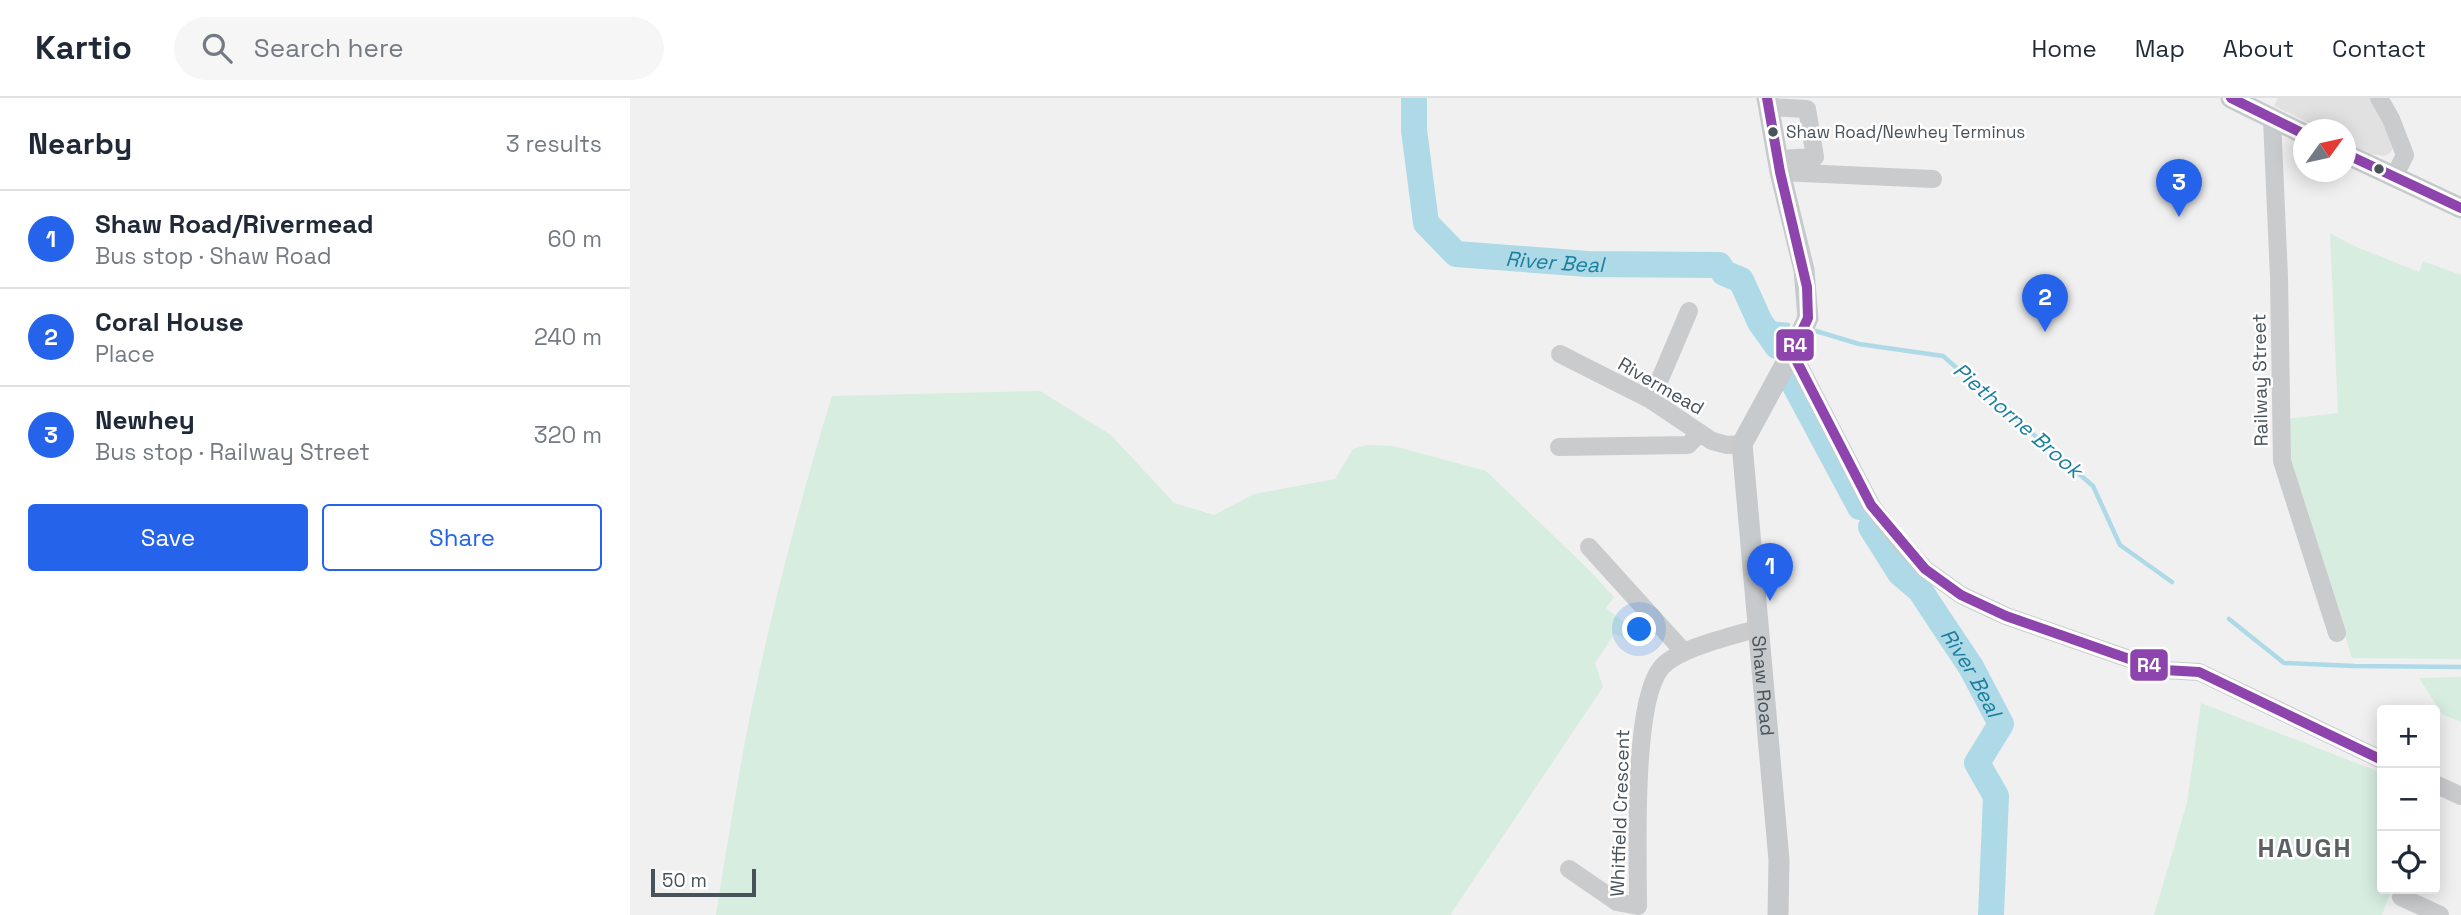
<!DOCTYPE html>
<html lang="en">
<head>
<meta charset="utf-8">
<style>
	:root { --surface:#fff; --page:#f6f6f7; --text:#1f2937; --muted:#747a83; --line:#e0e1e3; --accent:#2563eb }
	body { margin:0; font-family:"Space Grotesk",sans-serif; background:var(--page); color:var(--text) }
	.controls { position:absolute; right:21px; bottom:21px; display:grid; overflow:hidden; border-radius:7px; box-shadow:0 4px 18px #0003 }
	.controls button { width:63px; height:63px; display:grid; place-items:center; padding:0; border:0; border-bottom:2px solid var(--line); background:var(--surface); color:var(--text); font:35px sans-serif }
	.compass { position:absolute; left:1663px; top:21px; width:63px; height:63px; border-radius:50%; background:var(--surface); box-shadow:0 4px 18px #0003; rotate:57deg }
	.scale { position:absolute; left:21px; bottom:18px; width:105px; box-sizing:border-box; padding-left:7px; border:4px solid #48525a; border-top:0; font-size:19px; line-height:24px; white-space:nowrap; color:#48525a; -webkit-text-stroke:5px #fff; paint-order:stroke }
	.you { position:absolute; left:1010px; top:532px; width:24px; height:24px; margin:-18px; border:5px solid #fff; border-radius:50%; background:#1a73e8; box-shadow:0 0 0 10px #1a73e833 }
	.badge { display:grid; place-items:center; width:46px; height:46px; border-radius:50%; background:var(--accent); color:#fff; font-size:23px; font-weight:700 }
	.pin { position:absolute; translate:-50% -58px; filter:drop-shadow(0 2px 4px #0008) }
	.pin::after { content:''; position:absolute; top:37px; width:24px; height:21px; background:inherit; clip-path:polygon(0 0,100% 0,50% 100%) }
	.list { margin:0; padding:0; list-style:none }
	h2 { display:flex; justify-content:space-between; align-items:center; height:91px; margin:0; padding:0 28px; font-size:30px }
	h2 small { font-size:23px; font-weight:400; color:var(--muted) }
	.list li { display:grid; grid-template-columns:46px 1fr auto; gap:21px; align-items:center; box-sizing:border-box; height:98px; padding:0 28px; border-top:2px solid var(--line) }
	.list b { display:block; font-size:26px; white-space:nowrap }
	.list p { margin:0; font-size:23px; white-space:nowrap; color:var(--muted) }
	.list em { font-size:23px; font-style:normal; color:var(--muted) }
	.actions { display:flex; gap:14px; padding:21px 28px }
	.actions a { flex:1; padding:16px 0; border:2px solid var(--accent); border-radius:7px; text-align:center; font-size:24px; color:var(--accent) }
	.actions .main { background:var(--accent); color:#fff }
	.icon { flex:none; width:38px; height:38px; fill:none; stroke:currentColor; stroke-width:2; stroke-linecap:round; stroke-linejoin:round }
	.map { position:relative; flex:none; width:1831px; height:817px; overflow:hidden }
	header { display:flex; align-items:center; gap:42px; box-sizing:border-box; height:98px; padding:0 35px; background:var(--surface); border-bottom:2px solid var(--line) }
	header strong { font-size:33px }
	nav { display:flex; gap:38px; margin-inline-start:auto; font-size:24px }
	.search { width:490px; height:63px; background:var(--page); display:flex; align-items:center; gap:18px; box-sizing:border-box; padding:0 24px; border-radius:38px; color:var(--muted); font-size:26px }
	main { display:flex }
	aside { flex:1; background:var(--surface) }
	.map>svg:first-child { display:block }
	.education { fill:#e2e1e1 }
	.green { fill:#d6ede0 }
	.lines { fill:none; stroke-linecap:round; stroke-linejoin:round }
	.stream { stroke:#aedae8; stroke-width:4.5 }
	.river { stroke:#aedae8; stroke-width:26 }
	.minor { stroke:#cacbcd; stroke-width:18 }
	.major { stroke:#c6cacc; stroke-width:21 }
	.bus-1-casing { stroke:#fff; stroke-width:16 }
	.bus-1 { stroke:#8e44ad; stroke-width:10 }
	.bus-dot { fill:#48525a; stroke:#fff; stroke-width:2.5 }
	.labels { text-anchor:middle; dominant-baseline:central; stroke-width:5; stroke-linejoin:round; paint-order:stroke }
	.bus-label { font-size:17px; fill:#48525a; stroke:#fff; text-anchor:start }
	.street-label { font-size:19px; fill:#48525a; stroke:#fff }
	.water-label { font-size:21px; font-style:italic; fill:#197f9c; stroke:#fff }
	.district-label { font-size:26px; font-weight:bold; letter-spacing:2px; fill:#5c5f63; stroke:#fff }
	.line-badge { stroke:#fff; stroke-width:2.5 }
	.badge-label { font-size:19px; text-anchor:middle; font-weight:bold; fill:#fff }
</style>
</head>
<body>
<header>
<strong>Kartio</strong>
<div class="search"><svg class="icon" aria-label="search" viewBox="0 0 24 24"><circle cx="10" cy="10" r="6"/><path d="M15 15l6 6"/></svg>Search here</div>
<nav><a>Home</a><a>Map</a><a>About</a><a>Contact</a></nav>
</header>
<main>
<aside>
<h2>Nearby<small>3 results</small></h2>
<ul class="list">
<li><span class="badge">1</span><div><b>Shaw Road/Rivermead</b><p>Bus stop · Shaw Road</p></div><em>60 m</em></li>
<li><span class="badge">2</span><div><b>Coral House</b><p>Place</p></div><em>240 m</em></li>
<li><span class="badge">3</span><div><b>Newhey</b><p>Bus stop · Railway Street</p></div><em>320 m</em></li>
</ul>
<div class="actions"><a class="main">Save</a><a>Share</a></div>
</aside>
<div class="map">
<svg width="1831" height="817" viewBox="0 0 1831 817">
	<rect width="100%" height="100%" fill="#f0f0f0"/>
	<path class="education" d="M1648 0H1744L1764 47 1761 54 1755 58 1741 56 1716 44V32L1691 31 1644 8Z"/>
	<g class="green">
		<path d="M1700 135 1724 148 1789 174 1793 163 1831 177V561L1722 560 1659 356 1655 321 1708 315Z"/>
		<path d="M410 293 481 337 544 405 584 417 624 396 705 381 723 351 737 347 763 348 856 373 957 470 984 499 976 510 1008 535 1001 546 985 535 965 565 973 589 820 817H86C96 754 106 691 118 628 140 517 169 406 202 298Z"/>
		<path d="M1831 579V624L1812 616 1789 580Z"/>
		<path d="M1571 605 1752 675V791H1762L1752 817H1524L1557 705Z"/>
	</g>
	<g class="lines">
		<g class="stream">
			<path d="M1130 224 1158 227"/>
			<path d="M1186 233 1229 246 1313 258 1463 388 1490 447 1542 484"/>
			<path d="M1599 521 1654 565 1724 568 1831 569"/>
		</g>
		<g class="river">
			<path id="s1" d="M784 0V32L796 125 826 156 958 166 1089 167 1094 175 1111 182 1130 224 1147 248"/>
			<path d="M1162 282 1230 409"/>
			<path id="s2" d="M1241 429 1270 475 1290 492 1305 515 1341 569 1371 626 1347 665 1366 698 1361 817"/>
		</g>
		<g class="minor">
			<path d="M1749 0 1761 21 1775 57 1764 79"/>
			<path d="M1139 9 1177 11 1185 59 1149 61"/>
			<path d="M1642 21 1649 179 1652 363 1707 535"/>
			<path d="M1150 74 1303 81"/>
			<path d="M1162 254 1241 407 1265 438 1295 471 1331 497 1376 518 1505 563 1534 572 1569 574 1752 662"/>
			<path d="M930 256 1021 302 1082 343 1097 347 1112 346"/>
			<path d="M1021 302 1059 213"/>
			<path d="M929 349 1058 347 1070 335"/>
			<path d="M959 449 1054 554"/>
			<path d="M1805 686 1831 698"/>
			<path d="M939 771 987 804 1008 808C1008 759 1002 605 1031 570 1047 550 1103 538 1129 530"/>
			<path d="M1771 799 1810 817"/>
		</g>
		<g class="major">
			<path id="s3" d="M1137 0 1150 74 1174 172 1178 220 1162 254 1112 346 1149 762 1148 817"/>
			<path d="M1601 0 1674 36"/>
			<path d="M1716 56 1831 110"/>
		</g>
		<g class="bus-1-casing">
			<g id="bus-1">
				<path d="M1137 0 1150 74 1177 189 1178 220 1162 254 1241 407 1295 471 1331 497 1376 518 1505 563 1534 572 1569 574 1752 662"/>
				<path d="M1601 0 1674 36"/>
				<path d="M1716 56 1831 110"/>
			</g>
		</g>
		<use href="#bus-1" class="bus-1"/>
	</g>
	<g class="bus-dot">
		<circle cx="1143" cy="34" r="6"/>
		<circle cx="1749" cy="71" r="6"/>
	</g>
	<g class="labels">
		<g class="bus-label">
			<text x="1156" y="34">Shaw Road/Newhey Terminus</text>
		</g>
		<g class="street-label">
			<text transform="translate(1630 282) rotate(-91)">Railway Street</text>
			<text transform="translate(1031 288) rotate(30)">Rivermead</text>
			<text stroke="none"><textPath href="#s3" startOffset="609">Shaw Road</textPath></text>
			<text transform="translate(990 715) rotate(-88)">Whitfield Crescent</text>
		</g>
		<g class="water-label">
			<text stroke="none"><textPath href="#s1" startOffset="268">River Beal</textPath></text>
			<text transform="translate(1388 322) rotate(41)">Piethorne Brook</text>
			<text stroke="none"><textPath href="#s2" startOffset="178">River Beal</textPath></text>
		</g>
		<g class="district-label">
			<text x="1675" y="750">HAUGH</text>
		</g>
	</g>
	<g class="line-badge">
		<rect x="1145" y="230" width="40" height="34" rx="7" fill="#8e44ad"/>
		<rect x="1499" y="550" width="40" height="34" rx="7" fill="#8e44ad"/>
	</g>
	<g class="badge-label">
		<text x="1165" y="254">R4</text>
		<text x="1519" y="574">R4</text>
	</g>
</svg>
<div class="controls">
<button>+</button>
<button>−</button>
<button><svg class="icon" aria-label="locate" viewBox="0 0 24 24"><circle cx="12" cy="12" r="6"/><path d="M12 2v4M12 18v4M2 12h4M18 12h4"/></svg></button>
</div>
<svg class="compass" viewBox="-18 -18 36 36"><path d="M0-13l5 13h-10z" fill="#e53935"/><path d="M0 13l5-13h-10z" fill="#747a83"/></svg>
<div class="scale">50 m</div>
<div class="you"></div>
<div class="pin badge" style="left:1140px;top:503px">1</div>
<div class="pin badge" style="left:1415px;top:234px">2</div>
<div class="pin badge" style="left:1549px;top:119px">3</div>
</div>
</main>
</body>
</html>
